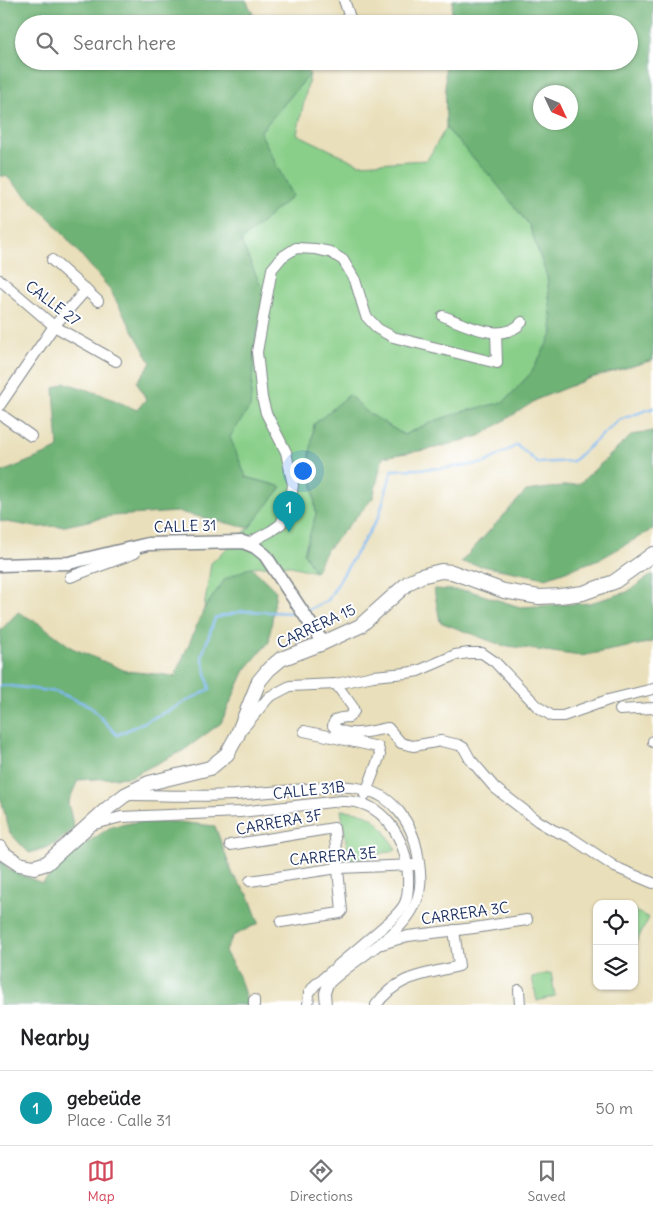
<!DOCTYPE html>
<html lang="en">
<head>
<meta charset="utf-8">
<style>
	:root { --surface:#fff; --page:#f6f6f6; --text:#202124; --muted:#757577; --line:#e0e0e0; --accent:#d1495b }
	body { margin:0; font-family:Delius,sans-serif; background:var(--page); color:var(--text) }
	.controls { position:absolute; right:15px; bottom:15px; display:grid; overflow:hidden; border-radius:10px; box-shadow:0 1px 4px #0004 }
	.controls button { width:45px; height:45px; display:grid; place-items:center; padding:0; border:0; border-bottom:1px solid var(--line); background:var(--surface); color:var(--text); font:25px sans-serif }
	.compass { position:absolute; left:533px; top:85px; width:45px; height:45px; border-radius:50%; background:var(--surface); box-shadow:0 1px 4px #0004; rotate:134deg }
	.you { position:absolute; left:302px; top:470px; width:18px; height:18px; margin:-12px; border:4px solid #fff; border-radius:50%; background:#1a73e8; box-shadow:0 0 0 8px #1a73e833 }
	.badge { display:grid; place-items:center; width:32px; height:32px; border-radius:50%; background:var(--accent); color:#fff; font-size:16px; font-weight:700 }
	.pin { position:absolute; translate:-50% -41px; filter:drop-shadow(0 1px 2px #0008) }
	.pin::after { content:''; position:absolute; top:26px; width:18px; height:15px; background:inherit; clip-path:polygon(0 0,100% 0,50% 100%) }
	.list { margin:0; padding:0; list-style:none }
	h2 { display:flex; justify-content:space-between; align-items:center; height:65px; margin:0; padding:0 20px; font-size:21px }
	h2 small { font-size:16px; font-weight:400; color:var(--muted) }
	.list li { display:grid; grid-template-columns:32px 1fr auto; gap:15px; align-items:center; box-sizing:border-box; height:75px; padding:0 20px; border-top:1px solid var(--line) }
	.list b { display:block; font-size:19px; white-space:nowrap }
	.list p { margin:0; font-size:16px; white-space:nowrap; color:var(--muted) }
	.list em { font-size:16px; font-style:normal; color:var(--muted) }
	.icon { flex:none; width:28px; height:28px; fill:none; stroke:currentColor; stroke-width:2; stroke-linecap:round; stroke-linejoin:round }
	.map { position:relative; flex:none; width:653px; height:1005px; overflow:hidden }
	.search { position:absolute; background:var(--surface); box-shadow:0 1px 4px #0004; left:15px; right:15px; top:15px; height:55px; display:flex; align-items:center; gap:12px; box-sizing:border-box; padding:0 18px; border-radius:28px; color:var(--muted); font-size:19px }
	.sheet { height:140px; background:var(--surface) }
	nav { display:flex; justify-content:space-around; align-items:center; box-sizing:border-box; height:70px; border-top:1px solid var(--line); background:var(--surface); font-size:14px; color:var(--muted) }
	nav a { display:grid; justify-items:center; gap:2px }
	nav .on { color:var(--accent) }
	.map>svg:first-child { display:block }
	.green { fill:#89cf89; stroke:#527f74 }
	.forest { fill:#6eb275; stroke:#44706a; fill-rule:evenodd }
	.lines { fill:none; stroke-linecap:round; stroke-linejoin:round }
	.stream { stroke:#7eb8ef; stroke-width:2.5 }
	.minor-casing { stroke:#82878c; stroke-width:12 }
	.tertiary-casing { stroke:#82878c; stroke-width:15 }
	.secondary-casing { stroke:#82878c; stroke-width:16 }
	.minor { stroke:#fff; stroke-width:10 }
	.tertiary { stroke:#fff; stroke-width:12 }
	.secondary { stroke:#fff; stroke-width:14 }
	.labels { text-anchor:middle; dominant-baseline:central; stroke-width:4; stroke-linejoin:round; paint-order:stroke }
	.street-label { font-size:15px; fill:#1b2f5e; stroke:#fff }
</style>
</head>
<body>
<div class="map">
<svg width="653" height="1005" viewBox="0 0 653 1005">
	<rect width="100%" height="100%" fill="#fff"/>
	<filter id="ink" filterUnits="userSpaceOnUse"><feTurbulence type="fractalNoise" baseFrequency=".02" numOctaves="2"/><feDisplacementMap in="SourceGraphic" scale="10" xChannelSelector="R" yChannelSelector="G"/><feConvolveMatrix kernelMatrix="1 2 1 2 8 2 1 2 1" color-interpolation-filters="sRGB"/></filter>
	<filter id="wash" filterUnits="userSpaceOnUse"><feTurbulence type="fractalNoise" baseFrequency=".0096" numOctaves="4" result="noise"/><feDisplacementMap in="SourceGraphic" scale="20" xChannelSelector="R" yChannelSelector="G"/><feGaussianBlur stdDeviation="1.12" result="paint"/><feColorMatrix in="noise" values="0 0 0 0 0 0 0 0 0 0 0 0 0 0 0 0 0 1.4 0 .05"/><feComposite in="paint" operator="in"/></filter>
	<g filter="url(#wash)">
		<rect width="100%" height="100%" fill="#e9dfba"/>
		<g class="green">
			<path d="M310 74 297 134 359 164 427 160 446 128 492 178 529 225 547 276 553 333 531 373 504 402 461 412 429 423 404 435 367 412 349 395 310 455 316 514 304 553 315 572 287 565 251 567 226 579 204 609 211 563 249 528 282 487 246 477 229 437 250 407 256 334 270 300 258 280 241 241 292 196 260 132Z"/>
			<path d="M341 810C375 812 380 822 396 850L349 861Z"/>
			<path d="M634 910 649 918 634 946Z"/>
			<path d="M551 973 555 996 537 1001 532 977Z"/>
		</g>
		<g class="forest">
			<path d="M0 0H246L258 24H24V61H295L310 74 260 132 292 196 241 241 258 280 270 299 256 334 250 407 230 437 246 477 282 487 249 528 178 512 111 516 65 526 36 527 0 521V473L58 449 54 388 66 383 100 394 137 410 146 399 137 382 151 363 109 288 53 222 6 176H0Z"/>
			<path d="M453 0H653V360L588 379 538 399 480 436 431 449 383 457 373 498 325 552 315 572 304 553 316 514 310 455 314 424 349 395 367 412 404 435 429 423 461 412 504 402 531 373 553 333 547 276 529 225 492 178 446 128 445 61H629V24H450ZM540 92H570V122H540Z"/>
			<path d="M653 431V529L602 558 546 578 461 562 526 491 579 484 632 435Z"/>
			<path d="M251 567 276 591 269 642 245 670 221 723 184 750 130 777 78 780 68 803 74 828 54 845 29 853 10 833 0 796V631L18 612 40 624 72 648 126 671 175 676 204 609 225 579Z"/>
			<path d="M653 574V642L581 656 501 645 440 622 434 589 470 591 520 607 590 603 627 592Z"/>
			<path d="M136 822H178L215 826 233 875 249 896 259 923 233 936 225 951 239 976 248 1005H0V859L9 870 42 883 82 846 111 827Z"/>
		</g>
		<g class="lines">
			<g class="stream">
				<path d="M306 611 328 600 353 558 379 516 392 470 446 468 485 463 517 445 538 463 573 461 619 420 653 408"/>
				<path d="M0 686 3 685 57 692 90 706 117 735 174 708 210 689 202 656 215 618 243 611 298 613"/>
			</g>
		</g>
	</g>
	<g filter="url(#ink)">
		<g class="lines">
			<g class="minor-casing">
				<g id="minor">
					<path d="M344 0 352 24"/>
					<path d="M52 260 98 301"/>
					<path d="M0 280 54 326 116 361"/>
					<path d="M443 316C464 324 503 345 522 322"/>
					<path d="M0 405 54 326 86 290"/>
					<path d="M0 414 31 436"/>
					<path d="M247 544 271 531 281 524 291 498 293 485 286 452 266 413 262 398 257 352 272 269 282 257 296 248 315 249 330 252 343 260 355 280 366 316 378 329 393 337 497 363 496 333"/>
					<path d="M70 577 135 553"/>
					<path d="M336 684 352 706 354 711 349 717C342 718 334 717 333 726 347 739 370 731 388 728L401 743 413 746 441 741 459 745 464 748 470 759 495 788 538 821 553 830 570 837 615 867 653 883"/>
					<path d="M620 710 653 708"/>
					<path d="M244 727 269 697 290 686 336 684 373 676 406 673 418 671 455 655 469 653H482L495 662 538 707 552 716H563L608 700 653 689"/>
					<path d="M304 731 378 747 380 755 365 795"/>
					<path d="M653 742V741"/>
					<path d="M128 795C163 795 199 797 234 795 258 793 282 791 306 789 326 787 346 784 366 790 393 796 412 824 417 850 421 873 424 892 411 912 393 941 352 960 328 984L325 993 326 1005"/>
					<path d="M91 825 121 817 240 812 341 801C383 799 406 838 408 876 408 885 409 894 405 903 402 910 396 915 390 921L315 985 309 993 308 1005"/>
					<path d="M230 845 334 828 342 911 340 913 281 922"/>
					<path d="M250 881 338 868 414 865"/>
					<path d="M382 944 408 936 474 928 527 920"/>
					<path d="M519 990 520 1005"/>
					<path d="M254 1005V1000"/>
					<path d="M376 1005C399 974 425 975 459 966L454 930"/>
				</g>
			</g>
			<g class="tertiary-casing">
				<path id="tertiary" d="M0 565 69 563 148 544 243 542 255 547 265 555 323 643"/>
			</g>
			<g class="secondary-casing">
				<path id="secondary" d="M0 848 4 854 19 864 34 867 47 863 108 808 125 795 149 783 210 768 227 754 237 736 259 681 269 669 281 659 323 643 360 626 408 583 421 576 441 571 452 572 504 591 539 597 560 596 583 593 614 582 653 554"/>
			</g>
			<use href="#minor" class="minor"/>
			<use href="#tertiary" class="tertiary"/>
			<use href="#secondary" class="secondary"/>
		</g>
	</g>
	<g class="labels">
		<g class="street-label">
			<text transform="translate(53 303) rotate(37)">CALLE 27</text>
			<text transform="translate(185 526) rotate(-2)">CALLE 31</text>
			<text transform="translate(316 626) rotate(-25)">CARRERA 15</text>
			<text transform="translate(309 790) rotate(-6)">CALLE 31B</text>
			<text transform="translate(279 822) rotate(-10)">CARRERA 3F</text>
			<text transform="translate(333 856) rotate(-5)">CARRERA 3E</text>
			<text transform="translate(465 913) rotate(-8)">CARRERA 3C</text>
		</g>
	</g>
</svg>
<div class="controls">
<button><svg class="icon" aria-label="locate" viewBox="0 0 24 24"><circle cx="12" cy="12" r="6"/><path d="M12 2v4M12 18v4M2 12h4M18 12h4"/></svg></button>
<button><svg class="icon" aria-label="layers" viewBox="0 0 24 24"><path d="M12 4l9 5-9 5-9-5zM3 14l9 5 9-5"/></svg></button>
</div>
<svg class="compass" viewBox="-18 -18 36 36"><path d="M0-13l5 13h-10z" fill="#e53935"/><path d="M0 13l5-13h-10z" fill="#757577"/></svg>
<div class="you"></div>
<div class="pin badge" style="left:289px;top:532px;background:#0f9aa8">1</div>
<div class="search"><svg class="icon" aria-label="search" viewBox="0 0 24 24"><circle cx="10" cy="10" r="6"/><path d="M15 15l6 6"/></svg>Search here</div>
</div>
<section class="sheet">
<h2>Nearby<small></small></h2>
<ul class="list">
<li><span class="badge" style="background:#0f9aa8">1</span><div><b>gebeüde</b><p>Place · Calle 31</p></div><em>50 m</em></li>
</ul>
</section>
<nav>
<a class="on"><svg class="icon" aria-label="map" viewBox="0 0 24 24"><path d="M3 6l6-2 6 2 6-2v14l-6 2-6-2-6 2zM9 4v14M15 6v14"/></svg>Map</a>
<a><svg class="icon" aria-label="directions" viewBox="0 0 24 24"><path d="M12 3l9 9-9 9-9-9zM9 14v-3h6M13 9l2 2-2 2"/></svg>Directions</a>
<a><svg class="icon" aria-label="saved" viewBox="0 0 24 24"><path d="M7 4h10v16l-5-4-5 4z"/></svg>Saved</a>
</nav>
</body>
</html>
